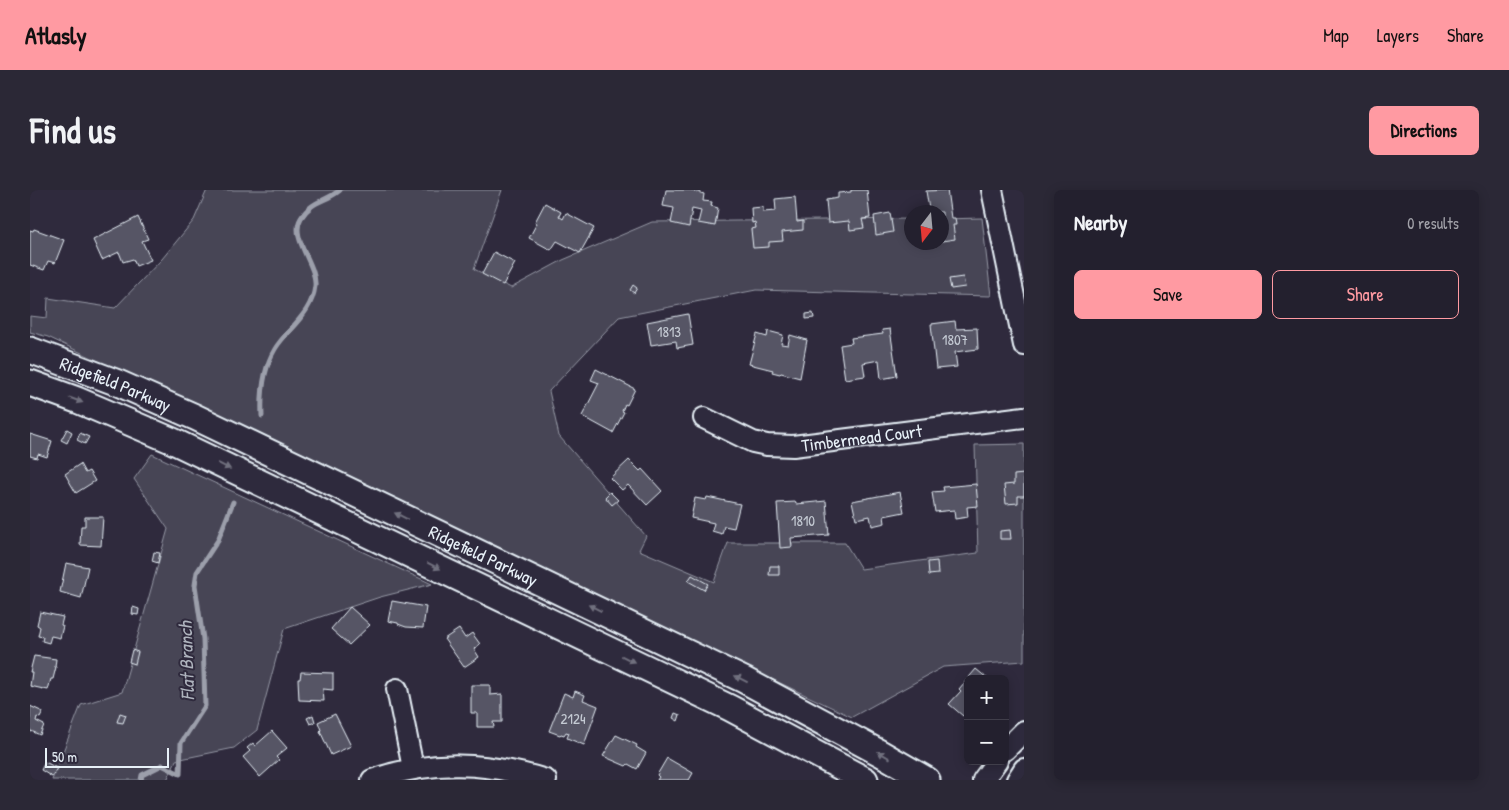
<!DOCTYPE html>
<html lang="en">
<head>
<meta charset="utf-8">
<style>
	:root { --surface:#23202e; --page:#2b2836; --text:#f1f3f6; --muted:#a3a3aa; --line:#403e4a; --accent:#ff9aa2 }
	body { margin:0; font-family:"Patrick Hand",sans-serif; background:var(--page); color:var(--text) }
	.controls { position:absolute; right:15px; bottom:15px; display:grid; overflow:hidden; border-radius:8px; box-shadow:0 2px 12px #0003 }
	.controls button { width:45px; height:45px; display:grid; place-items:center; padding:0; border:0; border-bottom:1px solid var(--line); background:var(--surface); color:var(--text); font:25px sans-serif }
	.compass { position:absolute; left:874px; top:15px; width:45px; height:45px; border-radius:50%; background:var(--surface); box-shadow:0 2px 12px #0003; rotate:196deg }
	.scale { position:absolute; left:15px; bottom:12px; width:124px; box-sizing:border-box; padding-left:5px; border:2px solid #e8f1f8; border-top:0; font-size:14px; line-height:18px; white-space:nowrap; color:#e8f1f8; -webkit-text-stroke:4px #2f2a3d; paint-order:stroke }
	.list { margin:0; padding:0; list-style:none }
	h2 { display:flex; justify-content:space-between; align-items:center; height:65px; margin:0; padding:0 20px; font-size:21px }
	h2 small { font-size:16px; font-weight:400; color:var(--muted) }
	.actions { display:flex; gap:10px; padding:15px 20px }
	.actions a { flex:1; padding:11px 0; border:1px solid var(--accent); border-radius:8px; text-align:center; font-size:18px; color:var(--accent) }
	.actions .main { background:var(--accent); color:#111 }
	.map { position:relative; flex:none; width:994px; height:590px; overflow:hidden; border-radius:8px }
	header { display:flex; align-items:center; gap:30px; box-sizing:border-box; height:70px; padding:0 25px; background:var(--accent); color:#111 }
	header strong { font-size:24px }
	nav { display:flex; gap:28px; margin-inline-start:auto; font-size:18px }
	.intro { display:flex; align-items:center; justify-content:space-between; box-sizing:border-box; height:120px; padding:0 30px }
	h1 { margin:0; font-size:35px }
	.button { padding:12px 22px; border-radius:8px; background:var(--accent); color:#111; font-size:18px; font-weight:700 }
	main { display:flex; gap:30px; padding:0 30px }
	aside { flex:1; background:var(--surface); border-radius:8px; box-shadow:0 2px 12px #0003 }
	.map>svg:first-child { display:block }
	.green { fill:#464455; stroke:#979aa6 }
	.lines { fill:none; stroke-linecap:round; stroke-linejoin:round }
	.stream { stroke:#9c9fab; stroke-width:5 }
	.building { fill:#575565; stroke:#e8f1f8 }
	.minor-casing { stroke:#e8f1f8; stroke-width:24 }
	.major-casing { stroke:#e8f1f8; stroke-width:29 }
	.minor { stroke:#2f2a3d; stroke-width:20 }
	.major { stroke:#2f2a3d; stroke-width:25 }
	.oneway { fill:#70707e }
	.labels { text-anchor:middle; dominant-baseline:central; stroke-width:4; stroke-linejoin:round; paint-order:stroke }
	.number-label { font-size:15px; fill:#c4cad3 }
	.street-label { font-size:18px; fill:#e8f1f8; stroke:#2f2a3d }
	.water-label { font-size:19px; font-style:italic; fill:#afb4be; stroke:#2f2a3d }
</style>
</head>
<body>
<header>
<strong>Atlasly</strong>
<nav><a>Map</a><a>Layers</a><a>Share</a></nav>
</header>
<div class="intro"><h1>Find us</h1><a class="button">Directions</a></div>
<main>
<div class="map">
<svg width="994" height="590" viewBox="0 0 994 590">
	<rect width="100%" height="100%" fill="#2f2a3d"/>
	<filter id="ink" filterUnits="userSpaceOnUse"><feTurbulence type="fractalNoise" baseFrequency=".02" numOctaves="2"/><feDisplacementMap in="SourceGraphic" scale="10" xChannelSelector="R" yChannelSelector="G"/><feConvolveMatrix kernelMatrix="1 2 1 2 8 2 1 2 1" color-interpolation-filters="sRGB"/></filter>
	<g filter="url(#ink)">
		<g class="green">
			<path d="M177 0H472L444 79 481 98 533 70 622 32 881 29 882 52H912V29L952 28 961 106 726 100 589 127 519 201 529 246 616 346 609 360 684 392 698 353H815L831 379 948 363 945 255 994 254V471L913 477 822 527 18 147 0 142V126L17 128 18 108 85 118 132 69 164 30Z"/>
			<path d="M122 264 402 394 350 407 254 439 227 540 204 558 146 570 137 590H22L51 515 92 502 138 339 104 289Z"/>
		</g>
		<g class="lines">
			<g class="stream">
				<path d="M232 226C231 204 233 179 245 159 258 138 282 124 285 96 287 74 259 48 271 28 282 10 296 12 310 0"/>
				<path d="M111 590 112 585 132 575 150 584 151 553 175 516 173 449 165 395 167 382 188 350 203 312"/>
			</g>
		</g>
		<g class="building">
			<path d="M636 0H661L674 4 673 11 682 12 681 16 688 18 685 36 668 33 671 21 662 19 659 37 641 33 644 18 633 16Z"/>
			<path d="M821 0H837L840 28 832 29 834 38 820 40 819 31 798 33 796 10 808 8V3L821 2Z"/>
			<path d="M917 0 921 28H925L926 35H923L925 49 912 51V22H891V20L899 19 896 1Z"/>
			<path d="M765 7 767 32 773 31V40L752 42 753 51 739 52V57L723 58 721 39 726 38 725 32 722 33 721 18 733 17V22L746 21 745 9Z"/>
			<path d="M515 13 531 22 529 26 533 29 536 23 564 38 550 63 527 51 521 60 499 48 507 33 505 32Z"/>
			<path d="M860 23 863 42 846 45 844 26Z"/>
			<path d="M108 27 118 49 112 51 121 70 106 76 103 69 93 72 89 62 72 70 63 50Z"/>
			<path d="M4 39 34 50 25 73 18 71 14 80 0 75V40L3 41Z"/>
			<path d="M464 62 485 73 473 95 452 84Z"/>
			<path d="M933 87 935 97 921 99 919 89Z"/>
			<path d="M603 95 607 98 604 103 600 100Z"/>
			<path d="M783 123 784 128 776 129V124Z"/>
			<path d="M658 124 663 155 647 158 646 151 621 155 617 132Z"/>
			<path d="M925 131 926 139 947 138 948 159 925 162 927 177 906 179 901 134Z"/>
			<path d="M860 139 867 186 851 189 849 170 833 173 835 186 815 189 810 155 822 153 821 148 853 144 852 140Z"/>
			<path d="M738 141 753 145 751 154 758 155 760 145 777 150 770 188 751 183 750 184 742 182 743 180 719 174 727 144 737 147Z"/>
			<path d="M566 179 605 199 597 215 595 214 592 221 594 222 583 243 552 226 569 193 561 190Z"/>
			<path d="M37 239 42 242 37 253 31 250Z"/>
			<path d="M50 243 59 247 55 254 47 250Z"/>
			<path d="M0 244 22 251 17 267 8 264 7 268 0 266Z"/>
			<path d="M599 270 610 281 612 279 632 301 617 315 598 295 592 300 580 288Z"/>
			<path d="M50 274 55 283 59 281 65 291 46 303 35 284Z"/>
			<path d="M994 284V306H988V313L976 314 974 295 984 294V285Z"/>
			<path d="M946 294 948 316 937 317 938 327 925 329 924 320 905 322 902 302 914 301 913 297Z"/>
			<path d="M580 302 588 310 582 315 575 307Z"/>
			<path d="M870 302 874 322 854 326 855 333 842 336 840 326 826 329 822 311Z"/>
			<path d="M677 307 710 314 704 338 694 336 692 344 682 341 684 333 661 328 665 308 676 310Z"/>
			<path d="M796 311 799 345 761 348 762 357 750 358 747 313 766 312V314Z"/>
			<path d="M55 327H73L71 356 50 355 51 336H55Z"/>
			<path d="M980 340 981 349H970V341Z"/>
			<path d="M124 362 130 363 128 373 122 371Z"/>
			<path d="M907 371 908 384 899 385 898 372Z"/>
			<path d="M36 373 58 377 51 408 30 402Z"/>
			<path d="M740 376H749V385H739Z"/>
			<path d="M662 385 678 394 674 400 658 391Z"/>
			<path d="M362 411 396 417 393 438 376 437 368 434V433L358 431Z"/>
			<path d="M103 417 109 419 108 425 102 424Z"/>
			<path d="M320 417 340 435 319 455 301 439Z"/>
			<path d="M10 422 33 427 31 435 33 436 30 448 21 446 19 453 12 451 13 447 8 446 10 437 7 435Z"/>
			<path d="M429 439 435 448 442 443 450 454 444 459 449 467 434 477 414 449Z"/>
			<path d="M102 460 108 462 105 474 99 472Z"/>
			<path d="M4 466 26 469 25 477H26L23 489H21L18 500 0 496 2 482H0Z"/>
			<path d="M946 479 958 489H938V521L933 526 919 514 931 501 929 499Z"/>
			<path d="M271 482 303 483V500L293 499 294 511 269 510 268 489H270Z"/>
			<path d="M441 495H460V505L472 504V532H463L464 537H447V523H441Z"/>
			<path d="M545 501 555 505 553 510 568 516 554 555 537 548 539 543 536 542 534 545 531 544 530 545 519 541 534 503 543 507Z"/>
			<path d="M0 516 13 522 10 528 7 527 6 531 14 535 10 545 1 541 0 543Z"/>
			<path d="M90 523 96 525 93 533 87 532Z"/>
			<path d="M645 523 650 525 648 531 643 528Z"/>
			<path d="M305 524 321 556 301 565 290 541 291 540 288 532Z"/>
			<path d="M283 525 285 532 280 534 277 528Z"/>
			<path d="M242 541 257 558 246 567 249 570 230 587 213 567 220 561 217 558 223 553 225 556Z"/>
			<path d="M586 545 607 555 606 557 616 563 607 579 598 574 596 576 573 566Z"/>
			<path d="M637 568 663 583 659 590H627L629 587 627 585Z"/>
			<path d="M15 572 27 578 22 587 11 580Z"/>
		</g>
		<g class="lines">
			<g class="minor-casing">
				<g id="minor">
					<path d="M962 0 994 155"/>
					<path id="s1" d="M674 228 723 252 737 255 763 256 994 227"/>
					<path d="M367 499 383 578"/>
					<path d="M975 560 994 541"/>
					<path d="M342 590C402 569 456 572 516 590"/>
					<path d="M953 590 967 571"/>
					<path d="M987 590 994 579"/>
				</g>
			</g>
			<g class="major-casing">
				<g id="major">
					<path id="s2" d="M0 160 88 193 165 227 714 490 852 564 897 590"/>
					<path d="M0 193 47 210 143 251 700 518 835 590"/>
				</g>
			</g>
			<use href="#minor" class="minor"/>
			<use href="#major" class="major"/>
		</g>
		<defs><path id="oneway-solid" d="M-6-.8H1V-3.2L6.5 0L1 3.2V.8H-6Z" transform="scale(1.25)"/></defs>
		<g class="oneway">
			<use href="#oneway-solid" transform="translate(46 210) rotate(21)"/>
			<use href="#oneway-solid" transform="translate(194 276) rotate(26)"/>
			<use href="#oneway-solid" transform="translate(371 326) rotate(-154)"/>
			<use href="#oneway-solid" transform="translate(404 376) rotate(26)"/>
			<use href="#oneway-solid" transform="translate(565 418) rotate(-154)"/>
			<use href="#oneway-solid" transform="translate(598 469) rotate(26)"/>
			<use href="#oneway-solid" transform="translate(711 489) rotate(-153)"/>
			<use href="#oneway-solid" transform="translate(854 565) rotate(-150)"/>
		</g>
	</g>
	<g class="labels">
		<g class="number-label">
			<text x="639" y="141">1813</text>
			<text x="925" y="149">1807</text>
			<text x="773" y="330">1810</text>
			<text x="543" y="528">2124</text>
		</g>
		<g class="street-label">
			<text stroke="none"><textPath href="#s2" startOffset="92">Ridgefield Parkway</textPath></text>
			<text stroke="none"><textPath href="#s1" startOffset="164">Timbermead Court</textPath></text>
			<text stroke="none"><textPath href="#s2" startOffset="498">Ridgefield Parkway</textPath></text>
		</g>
		<g class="water-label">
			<text transform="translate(156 471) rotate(-92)">Flat Branch</text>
		</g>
	</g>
</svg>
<div class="controls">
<button>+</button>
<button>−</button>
</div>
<svg class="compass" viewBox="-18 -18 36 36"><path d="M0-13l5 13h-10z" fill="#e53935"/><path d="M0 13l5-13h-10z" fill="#a3a3aa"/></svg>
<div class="scale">50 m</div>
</div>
<aside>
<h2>Nearby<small>0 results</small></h2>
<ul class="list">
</ul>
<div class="actions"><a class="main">Save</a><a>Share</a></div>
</aside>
</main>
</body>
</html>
